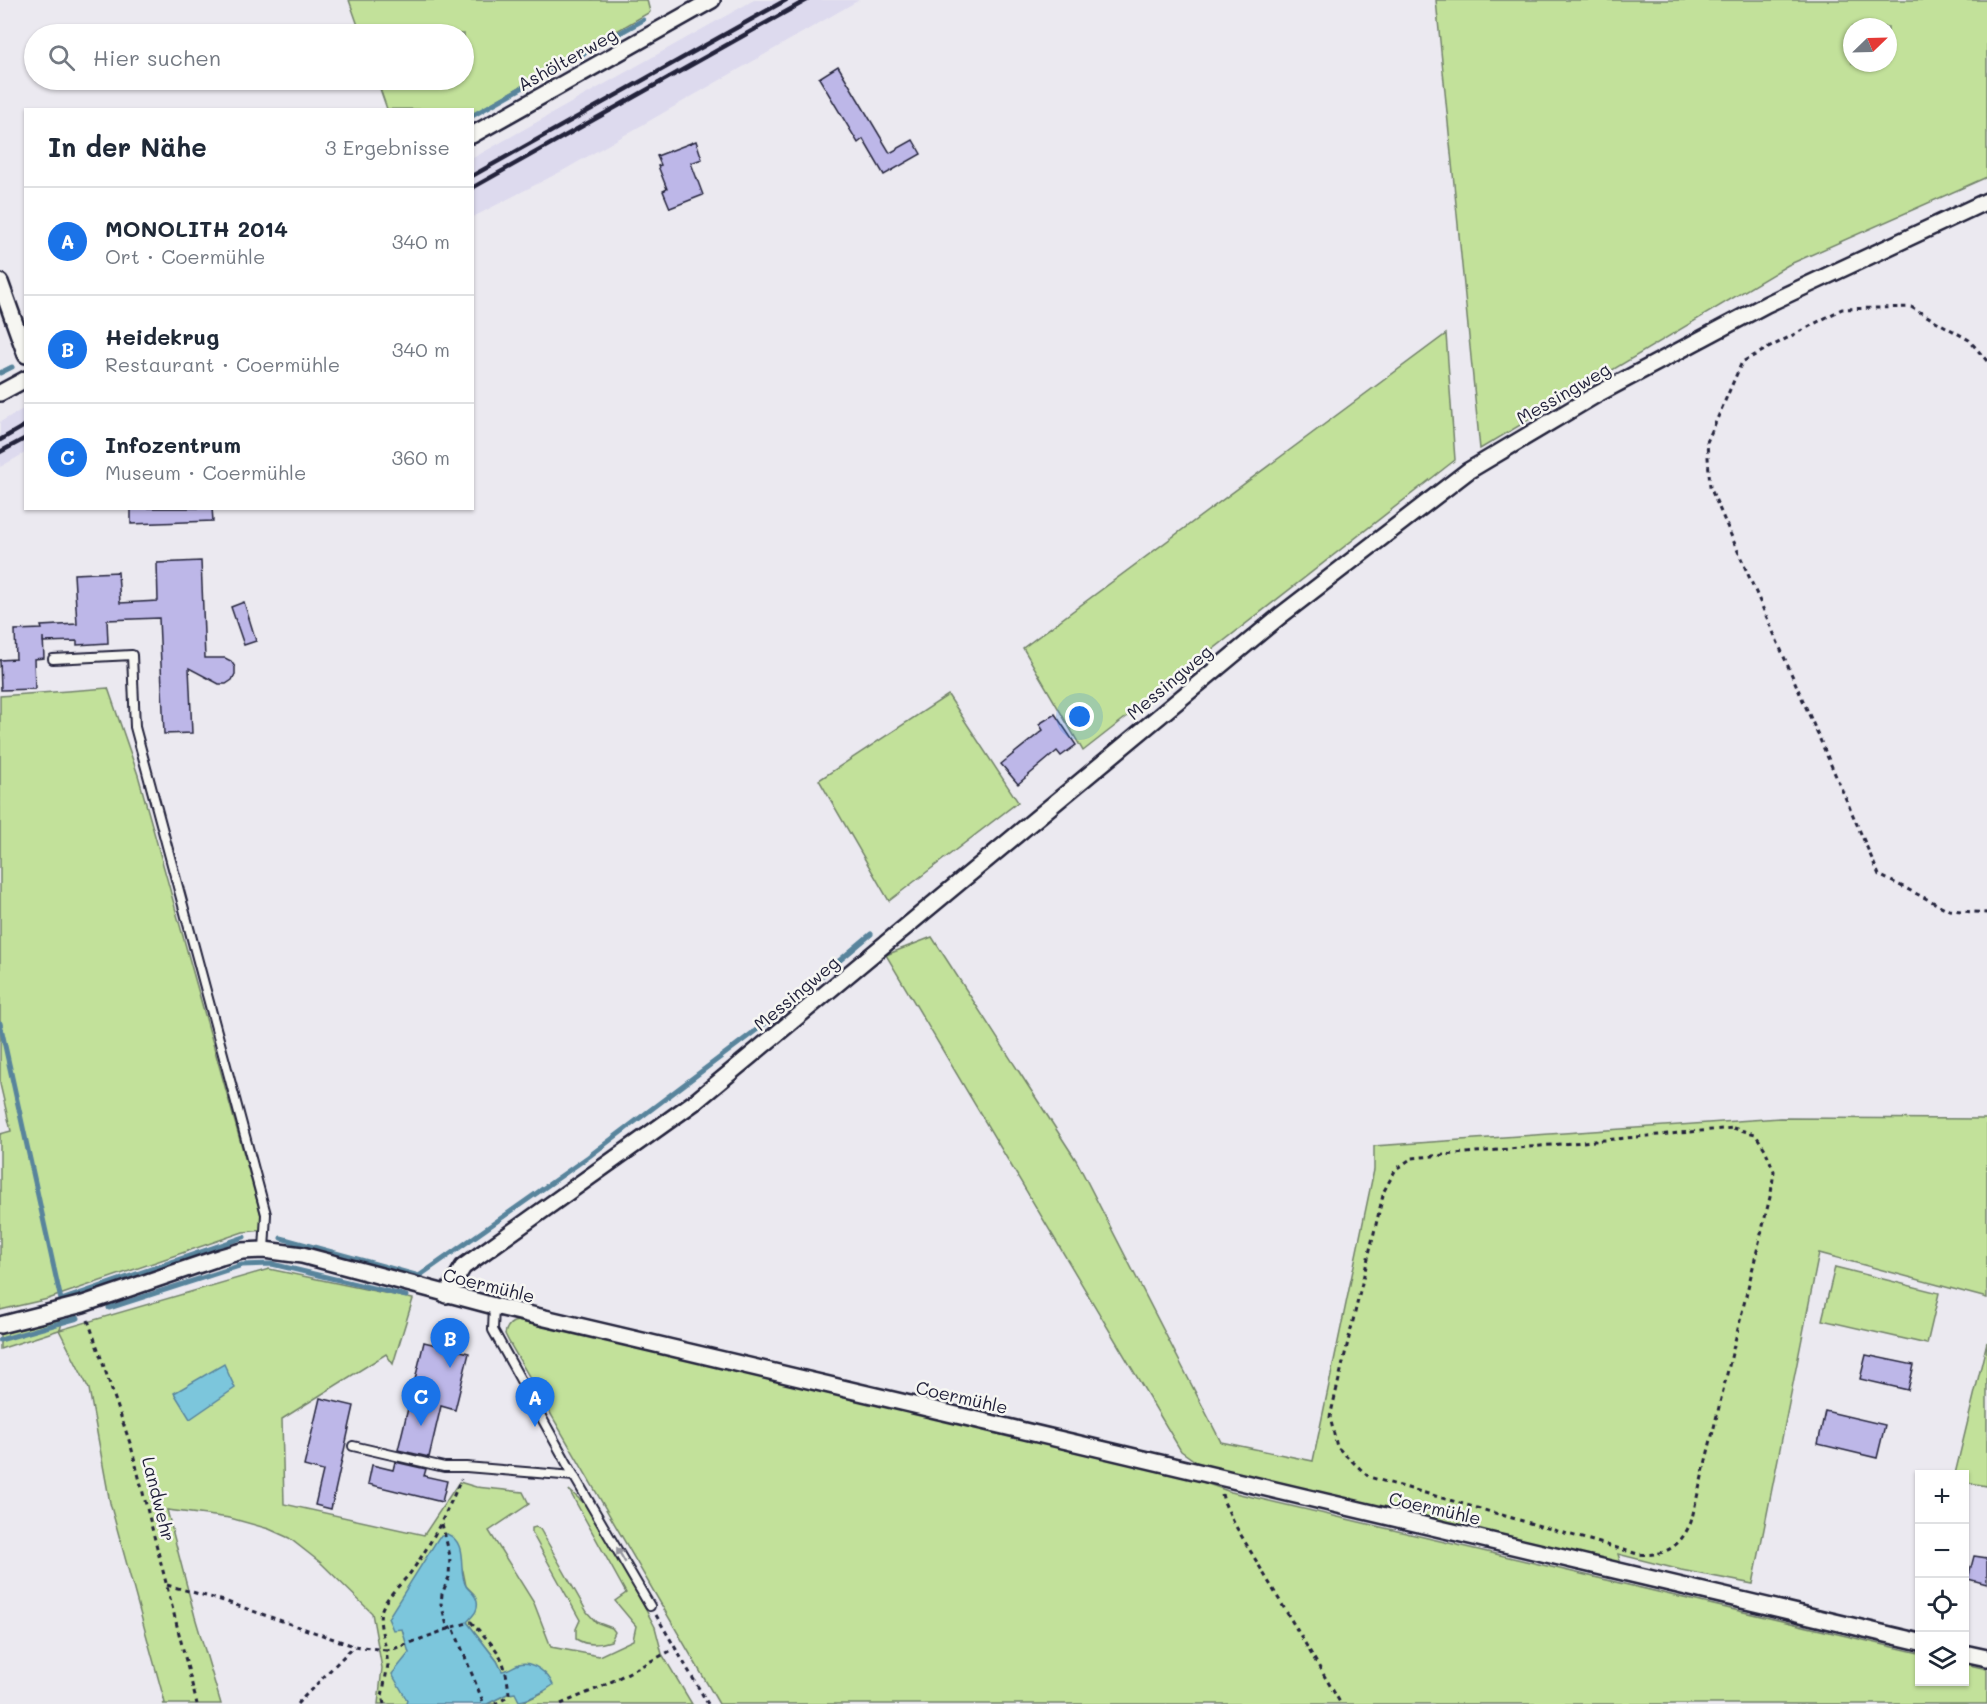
<!DOCTYPE html>
<html lang="de">
<head>
<meta charset="utf-8">
<style>
	:root { --surface:#fff; --page:#f6f6f7; --text:#1f2937; --muted:#747a83; --line:#e0e1e3; --accent:#1a73e8 }
	body { margin:0; font-family:Mali,sans-serif; background:var(--page); color:var(--text) }
	.controls { position:absolute; right:18px; bottom:18px; display:grid; overflow:hidden; border-radius:0px; box-shadow:0 2px 4px #0004 }
	.controls button { width:54px; height:54px; display:grid; place-items:center; padding:0; border:0; border-bottom:2px solid var(--line); background:var(--surface); color:var(--text); font:30px sans-serif }
	.compass { position:absolute; left:1843px; top:18px; width:54px; height:54px; border-radius:50%; background:var(--surface); box-shadow:0 2px 4px #0004; rotate:67deg }
	.you { position:absolute; left:1080px; top:717px; width:21px; height:21px; margin:-15px; border:4px solid #fff; border-radius:50%; background:#1a73e8; box-shadow:0 0 0 9px #1a73e833 }
	.badge { display:grid; place-items:center; width:39px; height:39px; border-radius:50%; background:var(--accent); color:#fff; font-size:20px; font-weight:700 }
	.pin { position:absolute; translate:-50% -50px; filter:drop-shadow(0 2px 3px #0008) }
	.pin::after { content:''; position:absolute; top:32px; width:21px; height:18px; background:inherit; clip-path:polygon(0 0,100% 0,50% 100%) }
	.list { margin:0; padding:0; list-style:none }
	h2 { display:flex; justify-content:space-between; align-items:center; height:78px; margin:0; padding:0 24px; font-size:26px }
	h2 small { font-size:20px; font-weight:400; color:var(--muted) }
	.list li { display:grid; grid-template-columns:39px 1fr auto; gap:18px; align-items:center; box-sizing:border-box; height:108px; padding:0 24px; border-top:2px solid var(--line) }
	.list b { display:block; font-size:22px; white-space:nowrap }
	.list p { margin:0; font-size:20px; white-space:nowrap; color:var(--muted) }
	.list em { font-size:20px; font-style:normal; color:var(--muted) }
	.icon { flex:none; width:33px; height:33px; fill:none; stroke:currentColor; stroke-width:2; stroke-linecap:round; stroke-linejoin:round }
	.map { position:relative; flex:none; width:1987px; height:1704px; overflow:hidden }
	.search { position:absolute; background:var(--surface); box-shadow:0 2px 4px #0004; left:24px; top:24px; width:450px; height:66px; display:flex; align-items:center; gap:15px; box-sizing:border-box; padding:0 21px; border-radius:33px; color:var(--muted); font-size:22px }
	.panel { position:absolute; background:var(--surface); box-shadow:0 2px 4px #0004; left:24px; top:108px; width:450px; height:402px; border-radius:0px }
	.map>svg:first-child { display:block }
	.built { fill:#dddaee }
	.green { fill:#c2e19a; stroke:#72826a; stroke-width:1.5; fill-rule:evenodd }
	.water { fill:#7cc6dc; stroke:#58849c; stroke-width:1.5 }
	.lines { fill:none; stroke-linecap:round; stroke-linejoin:round }
	.stream { stroke:#58849c; stroke-width:5 }
	.building { fill:#bdb7e8; stroke:#22223b; stroke-width:1.5 }
	.lane-casing { stroke:#22223b; stroke-width:12 }
	.street-casing { stroke:#22223b; stroke-width:20 }
	.path { stroke:#22223b; stroke-width:3; stroke-dasharray:4.5 4.5; stroke-linecap:butt }
	.lane { stroke:#f6f6f2; stroke-width:8 }
	.street { stroke:#f6f6f2; stroke-width:15 }
	.rail { stroke:#22223b; stroke-width:4.5 }
	.oneway { fill:#9797a0 }
	.labels { text-anchor:middle; dominant-baseline:central; stroke-width:5; stroke-linejoin:round; paint-order:stroke }
	.street-label { font-size:18px; fill:#22223b; stroke:#f6f6f2 }
</style>
</head>
<body>
<div class="map">
<svg width="1987" height="1704" viewBox="0 0 1987 1704">
	<rect width="100%" height="100%" fill="#ebe9f0"/>
	<filter id="ink" filterUnits="userSpaceOnUse"><feTurbulence type="fractalNoise" baseFrequency=".0167" numOctaves="2"/><feDisplacementMap in="SourceGraphic" scale="12" xChannelSelector="R" yChannelSelector="G"/><feConvolveMatrix kernelMatrix="1 2 1 2 8 2 1 2 1" color-interpolation-filters="sRGB"/></filter>
	<g filter="url(#ink)">
		<g class="built">
			<path d="M754 0H859L564 170 473 217V158Z"/>
			<path d="M25 408V453L0 467V422Z"/>
		</g>
		<g class="green">
			<path d="M349 0H647L650 12 473 114 472 110 387 109 377 80H464V34H361Z"/>
			<path d="M1436 0H1987V177L1788 265 1480 449ZM1852 27H1888V63H1852Z"/>
			<path d="M1446 334 1455 460 1083 751 1023 648Z"/>
			<path d="M108 688 138 775 265 1230 243 1232 48 1299 0 1310V1134L11 1131 0 1084V696Z"/>
			<path d="M948 695 1018 802 889 901 819 780Z"/>
			<path d="M932 937 1076 1160 1221 1442 1313 1461 1374 1170V1146L1780 1118 1987 1119V1298L1819 1253 1753 1584 1681 1570 1618 1554 1623 1571 1219 1478 1181 1451 886 955Z"/>
			<path d="M1835 1267 1939 1293 1927 1344 1822 1320Z"/>
			<path d="M269 1269 413 1299 393 1364 386 1354 282 1419 284 1504 424 1535 459 1482 476 1487 523 1492 529 1504 489 1531 534 1603 551 1647 599 1656 633 1640 636 1626 615 1601 626 1593 569 1490 593 1511 655 1627 662 1654 692 1704H487L507 1694 516 1693 525 1701 544 1692 519 1664 513 1669 502 1671 497 1661 467 1622 473 1593 466 1586 463 1571 447 1534 439 1538 409 1653 407 1702 406 1704H378L382 1668 372 1613 321 1563 289 1538 269 1529 230 1518 167 1510 195 1617 221 1704H163L165 1703 110 1503 89 1389 59 1330 0 1349V1334L63 1319 60 1330Z"/>
			<path d="M527 1320 1194 1479 1231 1492 1919 1653 1920 1682H1964L1965 1664 1987 1669V1704H719L509 1342 505 1334C508 1321 515 1321 527 1320Z"/>
			<path d="M1987 1342V1486L1965 1482 1964 1474H1955Z"/>
			<path d="M536 1527 540 1529 587 1612 596 1622 612 1628 615 1632 611 1641C599 1645 587 1646 576 1639V1629L580 1620 532 1533V1528Z"/>
		</g>
		<g class="water">
			<path d="M224 1364 235 1388 190 1419 174 1393Z"/>
			<path d="M447 1534C469 1543 457 1570 466 1586 470 1592 476 1594 477 1602 479 1611 472 1616 467 1622L497 1661 502 1671C509 1670 513 1666 519 1664 532 1660 549 1674 553 1685 545 1691 528 1701 519 1701L515 1693 507 1694 487 1704H406L407 1700 392 1674 409 1653 402 1629 393 1630 388 1618 439 1537Z"/>
		</g>
		<g class="lines">
			<g class="stream">
				<path d="M472 116 643 20"/>
				<path d="M0 373 12 367"/>
				<path d="M0 1023 61 1300 244 1237"/>
				<path d="M281 1238 419 1276 588 1157 763 1025 871 934"/>
				<path d="M109 1308 242 1265 272 1264 406 1296"/>
				<path d="M0 1340 78 1318"/>
			</g>
		</g>
		<g class="building">
			<path d="M838 66 890 153 913 140 921 154 884 175 863 139 858 143 819 78Z"/>
			<path d="M696 141 702 159 691 163 703 195 670 208 663 191 667 189 658 166 661 165 657 156Z"/>
			<path d="M131 508H212L213 521 131 524Z"/>
			<path d="M201 561 205 658H225L231 661 235 667V674L232 680 226 684H219L189 668 192 733 164 734 159 618 107 620 108 643 77 645V641L43 642V637L44 658 34 659 35 689 1 690 0 660 16 659 15 630 42 629 41 626 77 624 74 574 118 572 120 603 158 601 157 563Z"/>
			<path d="M244 602 256 641 244 645 231 607Z"/>
			<path d="M1055 714 1076 745 1061 756 1057 751 1018 784 1001 764 1043 730 1039 724Z"/>
			<path d="M424 1342 469 1353 455 1410 441 1406 429 1457 398 1450Z"/>
			<path d="M1866 1355 1914 1365 1908 1390 1860 1379Z"/>
			<path d="M320 1398 354 1406 331 1509 315 1505 323 1471 304 1466Z"/>
			<path d="M1825 1411 1885 1425 1877 1458 1818 1444Z"/>
			<path d="M395 1462 426 1469 424 1476 447 1481 442 1502 368 1484 372 1465 393 1470Z"/>
			<path d="M1974 1556 1987 1558V1584L1968 1579Z"/>
		</g>
		<g class="lines">
			<g class="lane-casing">
				<g id="lane">
					<path d="M53 659 132 655 135 727 266 1214 264 1250"/>
					<path d="M494 1306 493 1330 574 1476 650 1606"/>
					<path d="M353 1446 444 1467H466L574 1476"/>
				</g>
			</g>
			<g class="street-casing">
				<g id="street">
					<path d="M472 135 712 0"/>
					<path d="M0 282 26 355"/>
					<path d="M0 393 26 379"/>
					<path d="M446 1295 463 1267 696 1101 1280 616 1468 471 1594 396 1767 304 1987 201"/>
					<path d="M0 1325 83 1304 221 1257 242 1251 264 1250 302 1255 494 1306 1920 1642"/>
					<path d="M1964 1653 1987 1658"/>
				</g>
			</g>
			<g class="path">
				<path d="M1987 361 1969 340 1911 307 1842 309 1742 362 1707 442 1710 487 1879 875 1949 910 1987 913"/>
				<path d="M1733 1128 1755 1134 1765 1149 1774 1171 1771 1193 1691 1522C1680 1547 1665 1557 1638 1554L1369 1477 1337 1447 1330 1417 1384 1191 1396 1169 1412 1158Z"/>
				<path d="M88 1320 131 1446 197 1704"/>
				<path d="M1222 1494 1224 1502 1235 1525 1341 1704"/>
				<path d="M442 1524 450 1556 449 1577 442 1594 441 1604 448 1629 453 1627 484 1704"/>
				<path d="M167 1585 224 1601 354 1646 386 1650C384 1637 377 1621 382 1609 388 1594 402 1584 411 1572 432 1543 447 1512 461 1479"/>
				<path d="M656 1615 708 1704"/>
				<path d="M453 1627 471 1622C497 1650 505 1653 509 1694L508 1697 495 1704"/>
				<path d="M297 1704 354 1646"/>
				<path d="M384 1704 382 1696 388 1665 386 1650 396 1648 448 1629"/>
				<path d="M561 1704 603 1686 676 1648"/>
			</g>
			<use href="#lane" class="lane"/>
			<use href="#street" class="street"/>
			<g class="rail">
				<path d="M472 176 786 0"/>
				<path d="M472 188 807 0"/>
				<path d="M0 440 26 425"/>
				<path d="M0 452 26 438"/>
			</g>
		</g>
		<defs><path id="oneway-solid" d="M-6-.8H1V-3.2L6.5 0L1 3.2V.8H-6Z" transform="scale(1.5)"/></defs>
		<use class="oneway" href="#oneway-solid" transform="translate(621 1555) rotate(-120)"/>
	</g>
	<g class="labels">
		<g class="street-label">
			<text transform="translate(567 59) rotate(-29)">Ashölterweg</text>
			<text transform="translate(1563 393) rotate(-30)">Messingweg</text>
			<text transform="translate(1169 682) rotate(-40)">Messingweg</text>
			<text transform="translate(796 993) rotate(-40)">Messingweg</text>
			<text transform="translate(489 1285) rotate(14)">Coermühle</text>
			<text transform="translate(962 1397) rotate(13)">Coermühle</text>
			<text transform="translate(159 1499) rotate(76)">Landwehr</text>
			<text transform="translate(1435 1508) rotate(13)">Coermühle</text>
		</g>
	</g>
</svg>
<div class="controls">
<button>+</button>
<button>−</button>
<button><svg class="icon" aria-label="locate" viewBox="0 0 24 24"><circle cx="12" cy="12" r="6"/><path d="M12 2v4M12 18v4M2 12h4M18 12h4"/></svg></button>
<button><svg class="icon" aria-label="layers" viewBox="0 0 24 24"><path d="M12 4l9 5-9 5-9-5zM3 14l9 5 9-5"/></svg></button>
</div>
<svg class="compass" viewBox="-18 -18 36 36"><path d="M0-13l5 13h-10z" fill="#e53935"/><path d="M0 13l5-13h-10z" fill="#747a83"/></svg>
<div class="you"></div>
<div class="pin badge" style="left:535px;top:1427px">A</div>
<div class="pin badge" style="left:450px;top:1368px">B</div>
<div class="pin badge" style="left:421px;top:1426px">C</div>
<div class="search"><svg class="icon" aria-label="search" viewBox="0 0 24 24"><circle cx="10" cy="10" r="6"/><path d="M15 15l6 6"/></svg>Hier suchen</div>
<section class="panel">
<h2>In der Nähe<small>3 Ergebnisse</small></h2>
<ul class="list">
<li><span class="badge">A</span><div><b>MONOLITH 2014</b><p>Ort · Coermühle</p></div><em>340 m</em></li>
<li><span class="badge">B</span><div><b>Heidekrug</b><p>Restaurant · Coermühle</p></div><em>340 m</em></li>
<li><span class="badge">C</span><div><b>Infozentrum</b><p>Museum · Coermühle</p></div><em>360 m</em></li>
</ul>
</section>
</div>
</body>
</html>
